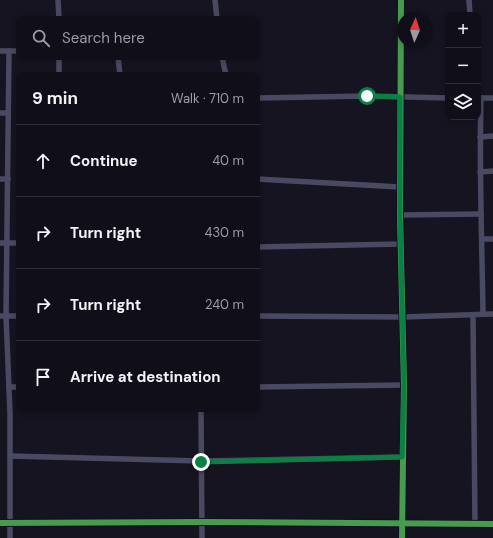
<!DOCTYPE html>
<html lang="en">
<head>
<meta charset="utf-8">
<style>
	:root { --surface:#100f19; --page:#191822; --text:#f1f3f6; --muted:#9c9ca2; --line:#302f38 }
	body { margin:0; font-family:"DM Sans",sans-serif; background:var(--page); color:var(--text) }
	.controls { position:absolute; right:12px; top:12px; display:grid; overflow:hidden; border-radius:8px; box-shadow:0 2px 6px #0003 }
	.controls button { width:36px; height:36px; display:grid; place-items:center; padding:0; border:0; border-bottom:1px solid var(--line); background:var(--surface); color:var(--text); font:20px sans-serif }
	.compass { position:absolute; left:397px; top:12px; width:36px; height:36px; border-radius:50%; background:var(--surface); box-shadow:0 2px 6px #0003; rotate:3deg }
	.stop { position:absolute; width:12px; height:12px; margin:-9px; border:3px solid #0b8043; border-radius:50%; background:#fff }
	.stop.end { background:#0b8043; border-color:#fff; box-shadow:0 1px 4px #0008 }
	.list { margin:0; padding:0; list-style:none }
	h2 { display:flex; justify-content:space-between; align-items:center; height:52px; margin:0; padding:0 16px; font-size:17px }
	h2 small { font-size:13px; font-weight:400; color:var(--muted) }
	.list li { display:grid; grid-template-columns:26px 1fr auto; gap:12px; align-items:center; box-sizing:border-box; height:72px; padding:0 16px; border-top:1px solid var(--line) }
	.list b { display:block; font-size:15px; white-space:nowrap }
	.list em { font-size:13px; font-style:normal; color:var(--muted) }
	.icon { flex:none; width:22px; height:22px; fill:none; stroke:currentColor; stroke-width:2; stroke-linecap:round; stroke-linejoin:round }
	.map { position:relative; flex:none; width:493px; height:538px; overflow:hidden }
	.search { position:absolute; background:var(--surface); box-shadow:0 2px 6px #0003; left:16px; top:16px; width:244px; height:44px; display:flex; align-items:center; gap:10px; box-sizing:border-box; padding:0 14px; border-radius:8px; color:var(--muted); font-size:15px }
	.panel { position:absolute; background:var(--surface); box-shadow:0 2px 6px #0003; left:16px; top:72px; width:244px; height:340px; border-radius:8px }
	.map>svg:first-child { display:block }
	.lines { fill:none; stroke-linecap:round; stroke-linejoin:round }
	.street { stroke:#4a4962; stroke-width:5.5 }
	.cycleway-casing { stroke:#130f26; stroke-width:8 }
	.cycleway { stroke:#469c4c; stroke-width:6 }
	.route { stroke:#0b8043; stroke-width:5 }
</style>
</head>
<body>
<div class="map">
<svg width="493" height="538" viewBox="0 0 493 538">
	<rect width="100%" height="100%" fill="#161421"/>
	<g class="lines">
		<g class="street">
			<path d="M58 0 59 19"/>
			<path d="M215 0 217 19"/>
			<path d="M401 0 400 215 404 385 402 538"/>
			<path d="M469 0 470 15"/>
			<path d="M0 51H19"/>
			<path d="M9 51 6 316 10 413V538"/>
			<path d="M118 57 120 75"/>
			<path d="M222 57 226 75"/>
			<path d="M59 75V57"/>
			<path d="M257 98 367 96 448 98"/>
			<path d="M478 98H493"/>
			<path d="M481 98C479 170 482 242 483 314"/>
			<path d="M0 113H8"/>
			<path d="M480 137 493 136"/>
			<path d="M480 172 493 171"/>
			<path d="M0 179H8"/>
			<path d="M257 179 400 187"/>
			<path d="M400 215 481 214"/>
			<path d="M482 239H493"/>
			<path d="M0 243H19"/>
			<path d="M257 247 401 244"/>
			<path d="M473 315 475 524"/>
			<path d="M0 316H19"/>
			<path d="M257 316 403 317 493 314"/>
			<path d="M9 387H19"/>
			<path d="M257 387 404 385"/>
			<path d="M201 409 202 538"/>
			<path d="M10 456 201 461 402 457"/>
			<path d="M0 523 202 522 493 524"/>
		</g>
		<g class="cycleway-casing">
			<g id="cycleway">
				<path d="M401 0 400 215 404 385 402 538"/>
				<path d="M0 523 202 522 493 524"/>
			</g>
		</g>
		<use href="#cycleway" class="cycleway"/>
	</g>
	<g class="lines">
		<path class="route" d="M201 462 402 457 404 385 400 215V97L367 96"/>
	</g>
</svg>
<div class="controls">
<button>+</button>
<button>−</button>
<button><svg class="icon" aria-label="layers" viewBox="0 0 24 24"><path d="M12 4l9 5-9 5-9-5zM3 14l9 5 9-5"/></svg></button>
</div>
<svg class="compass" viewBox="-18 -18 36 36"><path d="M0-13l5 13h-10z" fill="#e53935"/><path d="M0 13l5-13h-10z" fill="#9c9ca2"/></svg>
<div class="stop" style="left:367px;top:96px"></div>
<div class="stop end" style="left:201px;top:462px"></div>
<div class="search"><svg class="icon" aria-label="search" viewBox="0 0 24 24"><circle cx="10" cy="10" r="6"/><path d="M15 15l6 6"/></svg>Search here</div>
<section class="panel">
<h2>9 min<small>Walk · 710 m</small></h2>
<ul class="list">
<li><svg class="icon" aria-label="ahead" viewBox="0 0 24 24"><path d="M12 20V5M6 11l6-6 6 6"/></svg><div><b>Continue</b></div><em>40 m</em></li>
<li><svg class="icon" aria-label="right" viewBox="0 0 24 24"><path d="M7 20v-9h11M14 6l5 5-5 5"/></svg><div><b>Turn right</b></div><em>430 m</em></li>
<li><svg class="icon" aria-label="right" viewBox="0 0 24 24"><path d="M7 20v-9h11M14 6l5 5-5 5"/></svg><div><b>Turn right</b></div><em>240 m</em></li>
<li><svg class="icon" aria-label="arrive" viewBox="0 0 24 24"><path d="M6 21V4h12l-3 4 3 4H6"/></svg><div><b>Arrive at destination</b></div></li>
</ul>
</section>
</div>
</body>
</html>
